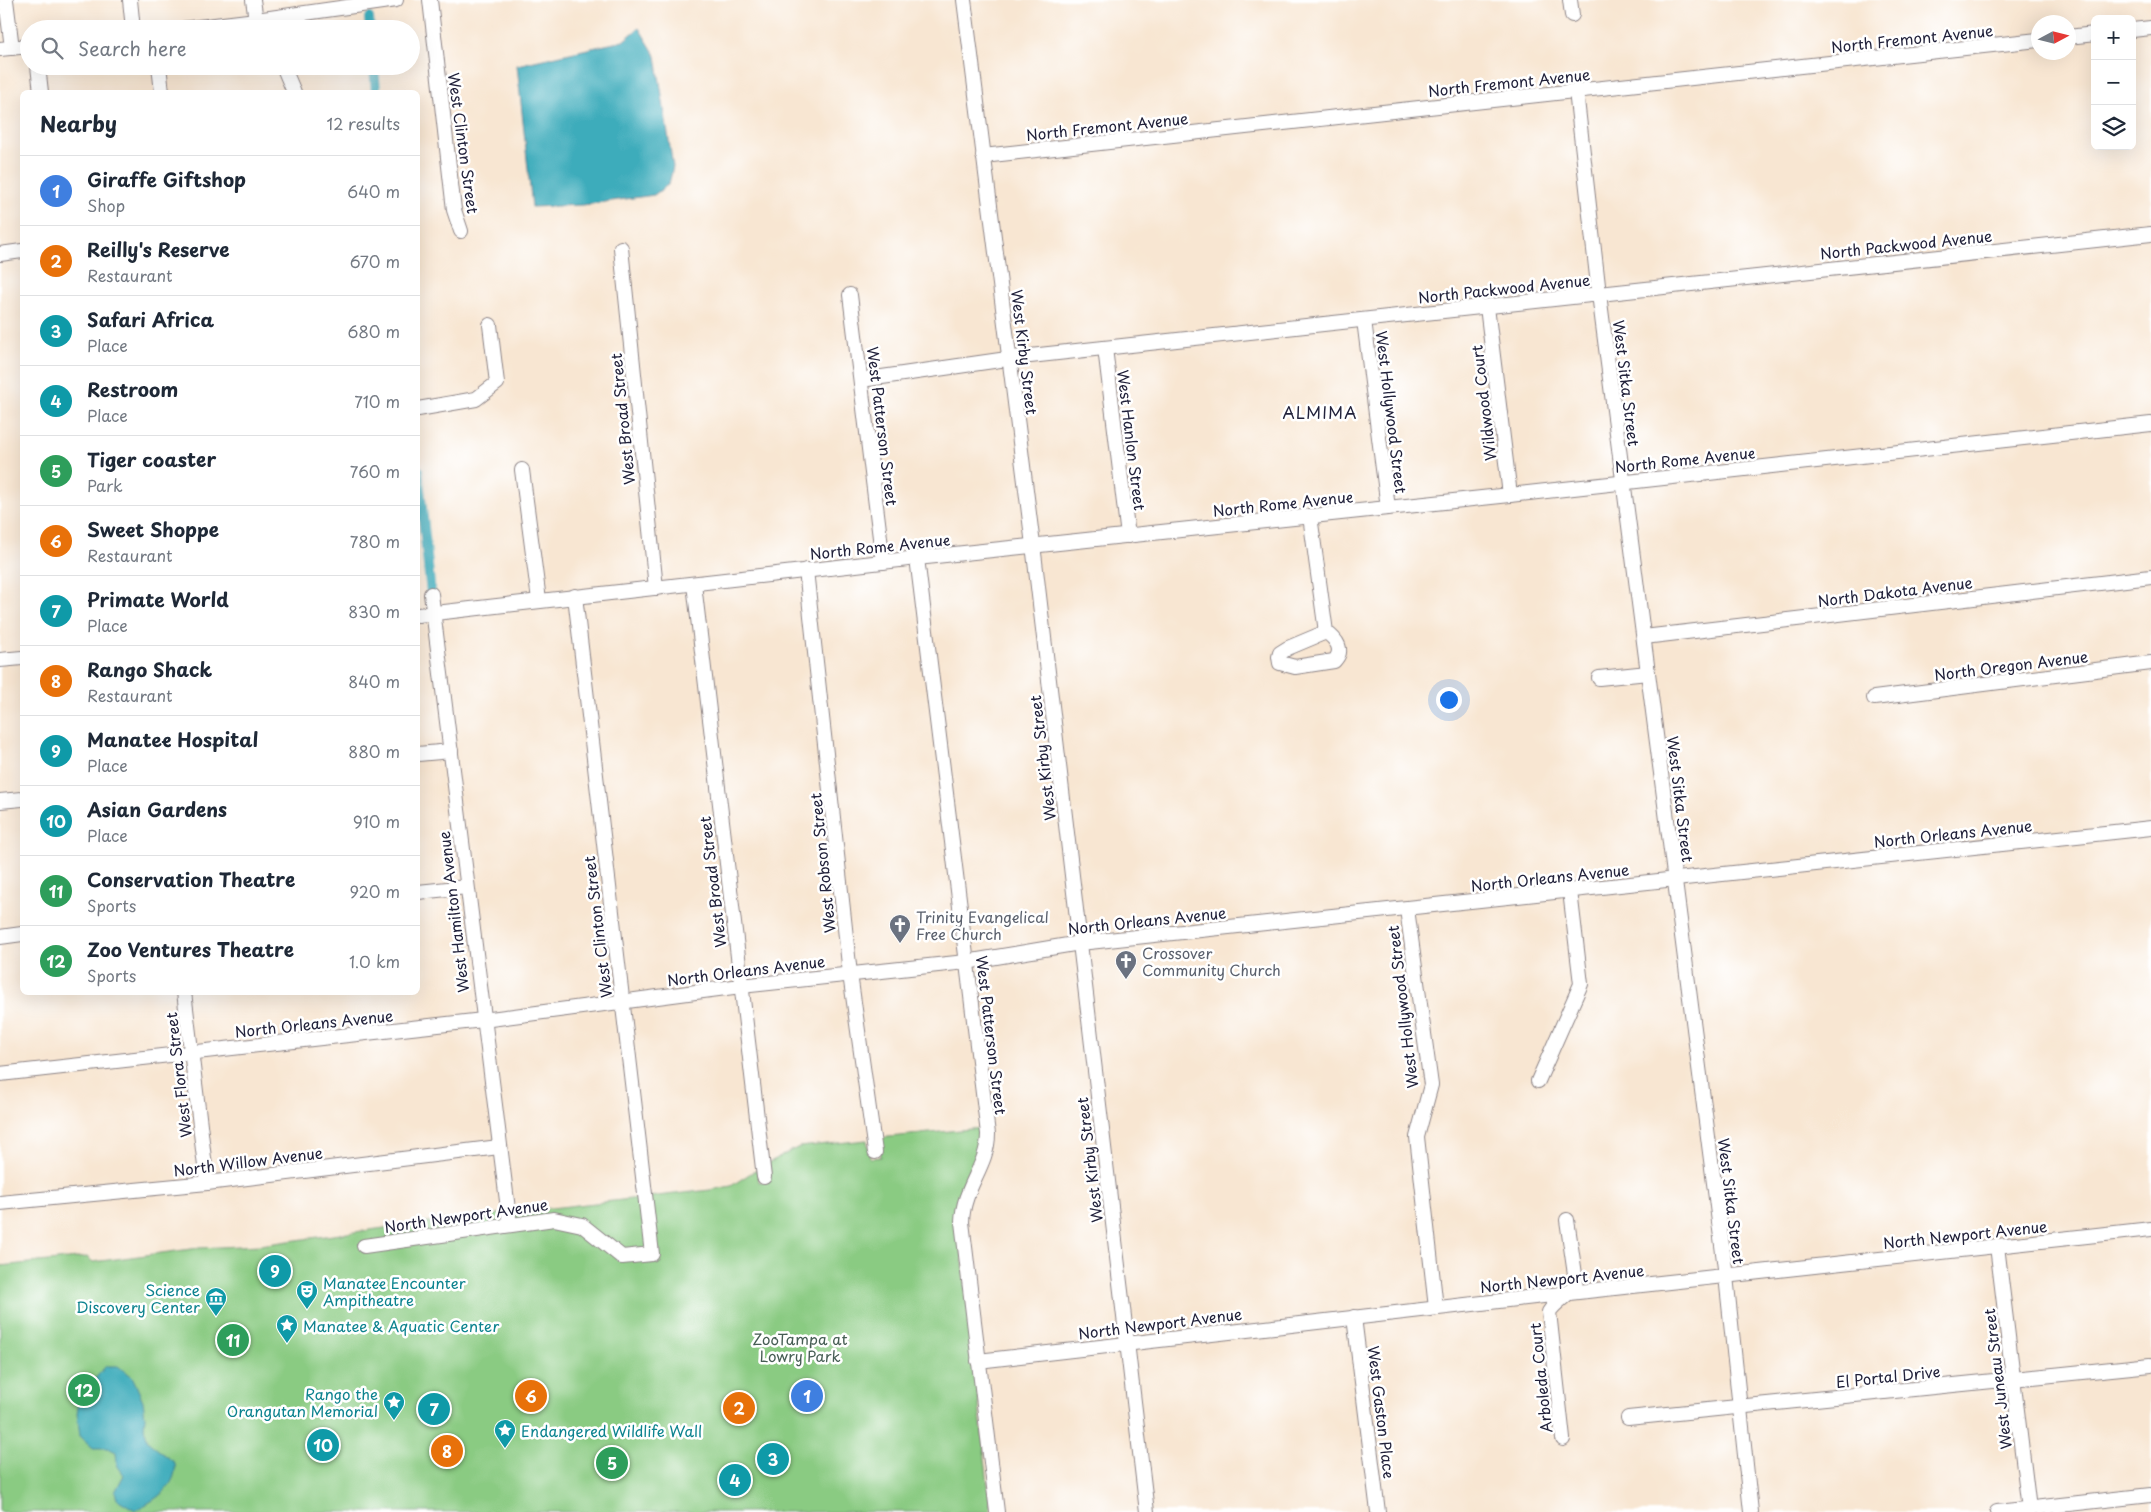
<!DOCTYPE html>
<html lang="en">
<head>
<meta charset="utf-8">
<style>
	:root { --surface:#fff; --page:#f6f6f7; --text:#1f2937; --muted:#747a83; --line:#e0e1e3; --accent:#1a73e8 }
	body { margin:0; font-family:"Playpen Sans",sans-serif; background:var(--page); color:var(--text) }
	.controls { position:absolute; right:15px; top:15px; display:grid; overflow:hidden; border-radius:8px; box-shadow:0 5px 20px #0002 }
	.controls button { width:45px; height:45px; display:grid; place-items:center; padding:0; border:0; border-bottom:1px solid var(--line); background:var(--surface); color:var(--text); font:25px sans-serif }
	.compass { position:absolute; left:2031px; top:15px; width:45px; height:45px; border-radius:50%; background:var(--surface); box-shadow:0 5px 20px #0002; rotate:83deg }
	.you { position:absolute; left:1448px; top:699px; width:18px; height:18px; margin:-12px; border:4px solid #fff; border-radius:50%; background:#1a73e8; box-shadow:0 0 0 8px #1a73e833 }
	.badge { display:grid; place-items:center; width:32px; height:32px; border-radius:50%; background:var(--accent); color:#fff; font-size:16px; font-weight:700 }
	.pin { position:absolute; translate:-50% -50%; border:2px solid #fff; box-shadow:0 1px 5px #0006 }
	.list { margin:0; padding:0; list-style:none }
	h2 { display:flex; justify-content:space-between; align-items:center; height:65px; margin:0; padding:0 20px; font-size:21px }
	h2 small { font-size:16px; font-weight:400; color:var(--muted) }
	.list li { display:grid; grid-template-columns:32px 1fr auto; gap:15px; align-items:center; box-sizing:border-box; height:70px; padding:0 20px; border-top:1px solid var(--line) }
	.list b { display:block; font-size:19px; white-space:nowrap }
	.list p { margin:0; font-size:16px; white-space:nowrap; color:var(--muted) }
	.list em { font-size:16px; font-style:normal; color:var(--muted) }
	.icon { flex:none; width:28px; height:28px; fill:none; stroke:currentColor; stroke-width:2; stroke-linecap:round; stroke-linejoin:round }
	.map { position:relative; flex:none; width:2151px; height:1512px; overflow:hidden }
	.search { position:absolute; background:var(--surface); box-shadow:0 5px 20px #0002; left:20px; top:20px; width:400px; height:55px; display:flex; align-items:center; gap:12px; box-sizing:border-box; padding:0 18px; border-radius:28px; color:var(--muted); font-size:19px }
	.panel { position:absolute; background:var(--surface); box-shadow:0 5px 20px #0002; left:20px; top:90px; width:400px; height:905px; border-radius:8px }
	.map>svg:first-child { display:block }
	.green { fill:#8acb82; stroke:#56765e }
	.water { fill:#3dacbb; stroke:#30677b }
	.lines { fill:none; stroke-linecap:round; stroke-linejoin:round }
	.canal { stroke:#3dacbb; stroke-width:10 }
	.minor-casing { stroke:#8d8486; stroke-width:16 }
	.minor { stroke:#fff; stroke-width:14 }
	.labels { text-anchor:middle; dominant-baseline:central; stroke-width:5; stroke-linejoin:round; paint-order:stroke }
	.street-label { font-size:15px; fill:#22223b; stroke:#fff }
	.worship-label { font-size:15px; fill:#5b616d; stroke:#fff; text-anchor:start }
	.culture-label { font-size:15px; fill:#0d838f; stroke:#fff; text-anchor:start }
	.park-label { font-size:15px; fill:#465d54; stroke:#fff }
	.neighbourhood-label { font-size:16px; letter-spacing:1px; fill:#22223b; stroke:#fff }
</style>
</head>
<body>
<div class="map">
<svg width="2151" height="1512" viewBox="0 0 2151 1512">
	<rect width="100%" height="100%" fill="#fff"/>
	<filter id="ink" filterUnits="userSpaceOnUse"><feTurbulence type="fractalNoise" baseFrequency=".02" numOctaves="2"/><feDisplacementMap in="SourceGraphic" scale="10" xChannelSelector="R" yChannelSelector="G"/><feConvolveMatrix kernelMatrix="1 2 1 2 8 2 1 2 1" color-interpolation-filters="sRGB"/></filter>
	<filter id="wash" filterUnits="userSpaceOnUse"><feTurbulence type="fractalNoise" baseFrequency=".0096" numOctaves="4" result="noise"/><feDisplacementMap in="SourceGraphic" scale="20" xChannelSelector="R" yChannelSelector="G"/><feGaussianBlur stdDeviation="1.12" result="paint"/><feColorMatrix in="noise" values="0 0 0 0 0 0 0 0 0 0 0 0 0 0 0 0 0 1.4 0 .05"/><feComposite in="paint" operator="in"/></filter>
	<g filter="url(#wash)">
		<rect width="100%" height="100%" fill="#f8e6d2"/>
		<path class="green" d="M981 1128 982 1142 980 1151 956 1199 991 1512H0V1266L87 1257 93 1262 199 1248 260 1245 428 1222 710 1190 731 1186 757 1169 759 1182 770 1181 768 1163 799 1147 867 1140 870 1158 881 1157 879 1138Z"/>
		<g class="water">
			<path d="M639 28 656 56 673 167 669 184 654 195 583 205 532 207 517 65 623 41Z"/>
			<path d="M106 1366H118L133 1378 143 1401 145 1417 144 1427 148 1442 175 1463C178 1487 154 1501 135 1510L117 1499 115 1492 124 1475 117 1465 116 1452 108 1448H93L80 1436 77 1414 79 1402 87 1388Z"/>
		</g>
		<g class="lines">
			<g class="canal">
				<path d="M369 18 370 29"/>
				<path d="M374 66 376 92"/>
				<path d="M418 470 431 594"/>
			</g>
		</g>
	</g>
	<g filter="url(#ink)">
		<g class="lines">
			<g class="minor-casing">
				<g id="minor">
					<path d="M6 0 12 48"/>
					<path d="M130 0 133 29"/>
					<path d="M253 0 256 20"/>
					<path d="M430 0 454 210 461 231"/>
					<path d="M964 0 1034 553 1147 1512"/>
					<path d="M1570 0 1572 15"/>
					<path d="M182 29 256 20 396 0"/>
					<path d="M2132 30 2151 28"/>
					<path d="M2068 37 2095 34"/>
					<path d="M0 49 29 46"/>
					<path d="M38 66 41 92"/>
					<path d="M159 66 162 92"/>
					<path d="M283 66 294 92"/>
					<path d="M1576 91 1599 294 1726 1276 1751 1512"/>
					<path d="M983 156 2038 40"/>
					<path d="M621 248 656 588"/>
					<path d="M0 254 22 251"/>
					<path d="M850 295 883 562"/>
					<path d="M1487 307 1510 495"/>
					<path d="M1364 320 1388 508"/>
					<path d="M1105 348 1128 536"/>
					<path d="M861 380 1021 357 2151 234"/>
					<path d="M418 409 476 399 497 383 490 325"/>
					<path d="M522 470 539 600"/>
					<path d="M1310 516 1326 632"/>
					<path d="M917 558 988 1134C988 1166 963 1187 962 1222L997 1512"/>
					<path d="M806 570 850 974 875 1152"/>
					<path d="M694 584 764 1177"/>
					<path d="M431 594 510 1225"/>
					<path d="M418 615 917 558 1510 495 2151 424"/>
					<path d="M1326 632C1336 639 1345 650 1334 661L1295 667 1280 663 1279 657 1280 653 1288 648Z"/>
					<path d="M1644 637 2151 577"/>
					<path d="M0 660 22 658"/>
					<path d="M1599 678 1648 673"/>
					<path d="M1874 698 2151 663"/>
					<path d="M418 754 451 751"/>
					<path d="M0 801 22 799"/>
					<path d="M418 892 467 887"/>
					<path d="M1407 909 1431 1085 1417 1137 1436 1308"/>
					<path d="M0 937 22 934"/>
					<path d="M184 992 207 1183"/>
					<path d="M0 1074 483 1020 741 986 966 962 1080 943 2151 828"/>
					<path d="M1538 1081 1581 984 1570 891"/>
					<path d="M0 1203 207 1183 499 1147"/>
					<path d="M364 1246 554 1219 582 1225 622 1257 652 1254 575 596"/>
					<path d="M1997 1246 2029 1509"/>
					<path d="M1354 1317 1378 1512"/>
					<path d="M978 1361 1569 1293 2151 1229"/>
					<path d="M1628 1418 2151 1365"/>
					<path d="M1563 1439 1549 1312C1556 1300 1572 1295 1576 1281L1567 1220"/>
					<path d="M1997 1512 2151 1495"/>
				</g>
			</g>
			<use href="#minor" class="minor"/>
		</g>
	</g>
	<defs>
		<g id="church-pin" transform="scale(1.125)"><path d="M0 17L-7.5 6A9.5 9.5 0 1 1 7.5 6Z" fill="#6b7280" stroke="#fff"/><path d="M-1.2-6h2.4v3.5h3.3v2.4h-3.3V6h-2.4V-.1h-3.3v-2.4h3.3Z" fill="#fff"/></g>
		<g id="theatre-pin" transform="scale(1.125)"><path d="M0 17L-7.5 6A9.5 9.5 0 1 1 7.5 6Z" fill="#0f9aa8" stroke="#fff"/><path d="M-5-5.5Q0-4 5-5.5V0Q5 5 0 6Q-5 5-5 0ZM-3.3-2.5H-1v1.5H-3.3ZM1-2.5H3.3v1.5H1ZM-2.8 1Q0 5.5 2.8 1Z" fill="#fff"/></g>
		<g id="museum-pin" transform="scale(1.125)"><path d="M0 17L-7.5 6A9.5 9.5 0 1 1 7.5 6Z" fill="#0f9aa8" stroke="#fff"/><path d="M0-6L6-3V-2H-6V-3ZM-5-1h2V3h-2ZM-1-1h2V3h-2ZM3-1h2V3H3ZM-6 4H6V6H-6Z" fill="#fff"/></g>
		<g id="sight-pin" transform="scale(1.125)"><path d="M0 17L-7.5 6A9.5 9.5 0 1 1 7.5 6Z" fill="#0f9aa8" stroke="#fff"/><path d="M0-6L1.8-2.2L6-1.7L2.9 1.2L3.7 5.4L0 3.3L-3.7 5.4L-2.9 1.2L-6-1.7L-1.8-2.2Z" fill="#fff"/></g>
	</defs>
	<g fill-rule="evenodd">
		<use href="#church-pin" x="900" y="925"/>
		<use href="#church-pin" x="1126" y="961"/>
		<use href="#theatre-pin" x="307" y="1291"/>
		<use href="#museum-pin" x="216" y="1298"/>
		<use href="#sight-pin" x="287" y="1325"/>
		<use href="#sight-pin" x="394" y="1402"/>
		<use href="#sight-pin" x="505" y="1430"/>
	</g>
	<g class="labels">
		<g class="street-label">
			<text transform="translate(1912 38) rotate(-6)">North Fremont Avenue</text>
			<text transform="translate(1509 82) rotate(-6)">North Fremont Avenue</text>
			<text transform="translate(1107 126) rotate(-6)">North Fremont Avenue</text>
			<text transform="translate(464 143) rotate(82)">West Clinton Street</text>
			<text transform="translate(1906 244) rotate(-6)">North Packwood Avenue</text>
			<text transform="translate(1504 288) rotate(-6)">North Packwood Avenue</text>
			<text transform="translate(1025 352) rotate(83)">West Kirby Street</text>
			<text transform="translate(1627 383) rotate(83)">West Sitka Street</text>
			<text transform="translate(1483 403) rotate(-97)">Wildwood Court</text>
			<text transform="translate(1392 412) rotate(83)">West Hollywood Street</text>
			<text transform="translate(622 419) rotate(-96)">West Broad Street</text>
			<text transform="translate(883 426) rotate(83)">West Patterson Street</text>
			<text transform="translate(1132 440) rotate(83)">West Hanlon Street</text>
			<text transform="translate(1685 459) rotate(-6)">North Rome Avenue</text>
			<text transform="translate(1283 503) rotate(-6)">North Rome Avenue</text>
			<text transform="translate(880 546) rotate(-6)">North Rome Avenue</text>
			<text transform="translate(1895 591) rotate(-7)">North Dakota Avenue</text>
			<text transform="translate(2011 665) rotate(-7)">North Oregon Avenue</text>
			<text transform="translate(1042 758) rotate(-97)">West Kirby Street</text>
			<text transform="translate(1681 799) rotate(83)">West Sitka Street</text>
			<text transform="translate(1953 833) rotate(-6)">North Orleans Avenue</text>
			<text transform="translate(822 863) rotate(-96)">West Robson Street</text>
			<text transform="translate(1550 877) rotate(-6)">North Orleans Avenue</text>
			<text transform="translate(712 882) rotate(-97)">West Broad Street</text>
			<text transform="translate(453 912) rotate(-97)">West Hamilton Avenue</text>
			<text transform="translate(1147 920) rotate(-6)">North Orleans Avenue</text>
			<text transform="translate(597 927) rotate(-97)">West Clinton Street</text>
			<text transform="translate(746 970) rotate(-7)">North Orleans Avenue</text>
			<text transform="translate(1402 1007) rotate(-97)">West Hollywood Street</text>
			<text transform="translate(314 1023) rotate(-6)">North Orleans Avenue</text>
			<text transform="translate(992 1035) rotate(83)">West Patterson Street</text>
			<text transform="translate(178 1075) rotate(-97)">West Flora Street</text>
			<text transform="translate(1089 1160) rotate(-97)">West Kirby Street</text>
			<text transform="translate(248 1161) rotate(-7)">North Willow Avenue</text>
			<text transform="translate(1732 1201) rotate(83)">West Sitka Street</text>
			<text transform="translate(466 1215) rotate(-8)">North Newport Avenue</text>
			<text transform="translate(1965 1234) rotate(-6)">North Newport Avenue</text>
			<text transform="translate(1562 1278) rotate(-6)">North Newport Avenue</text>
			<text transform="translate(1160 1323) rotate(-7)">North Newport Avenue</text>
			<text transform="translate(1888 1376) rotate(-6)">El Portal Drive</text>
			<text transform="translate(1540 1378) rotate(-96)">Arboleda Court</text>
			<text transform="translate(1997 1379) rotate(-97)">West Juneau Street</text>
			<text transform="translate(1382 1412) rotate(83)">West Gaston Place</text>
		</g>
		<g class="worship-label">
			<text x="916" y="916">Trinity Evangelical<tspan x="916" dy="17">Free Church</tspan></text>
			<text x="1142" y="952">Crossover<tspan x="1142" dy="17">Community Church</tspan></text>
		</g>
		<g class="culture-label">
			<text x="323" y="1282">Manatee Encounter<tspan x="323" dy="17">Ampitheatre</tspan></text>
			<text x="200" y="1289" text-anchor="end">Science<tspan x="200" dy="17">Discovery Center</tspan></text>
			<text x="303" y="1325">Manatee &amp; Aquatic Center</text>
			<text x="378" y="1393" text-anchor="end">Rango the<tspan x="378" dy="17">Orangutan Memorial</tspan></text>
			<text x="521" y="1430">Endangered Wildlife Wall</text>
		</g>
		<g class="park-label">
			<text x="800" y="1338">ZooTampa at<tspan x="800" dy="17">Lowry Park</tspan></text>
		</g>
		<g class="neighbourhood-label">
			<text x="1320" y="412">ALMIMA</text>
		</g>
	</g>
</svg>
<div class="controls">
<button>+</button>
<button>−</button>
<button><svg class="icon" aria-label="layers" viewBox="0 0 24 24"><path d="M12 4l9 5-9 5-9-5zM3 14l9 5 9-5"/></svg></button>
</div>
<svg class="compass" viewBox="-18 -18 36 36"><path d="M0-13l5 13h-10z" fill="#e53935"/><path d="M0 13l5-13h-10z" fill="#747a83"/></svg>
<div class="you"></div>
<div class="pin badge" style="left:807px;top:1396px;background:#3f7fe0">1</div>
<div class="pin badge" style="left:739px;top:1408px;background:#e8710a">2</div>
<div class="pin badge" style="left:773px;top:1459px;background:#0f9aa8">3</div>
<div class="pin badge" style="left:735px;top:1480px;background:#0f9aa8">4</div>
<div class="pin badge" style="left:612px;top:1463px;background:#2e9e5b">5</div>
<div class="pin badge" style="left:531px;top:1396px;background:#e8710a">6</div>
<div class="pin badge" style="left:434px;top:1409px;background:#0f9aa8">7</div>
<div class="pin badge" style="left:447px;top:1451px;background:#e8710a">8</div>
<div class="pin badge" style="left:275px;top:1271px;background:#0f9aa8">9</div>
<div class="pin badge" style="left:323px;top:1445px;background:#0f9aa8">10</div>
<div class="pin badge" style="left:233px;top:1340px;background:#2e9e5b">11</div>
<div class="pin badge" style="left:84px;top:1390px;background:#2e9e5b">12</div>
<div class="search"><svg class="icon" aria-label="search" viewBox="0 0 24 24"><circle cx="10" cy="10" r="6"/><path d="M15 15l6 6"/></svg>Search here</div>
<section class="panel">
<h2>Nearby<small>12 results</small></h2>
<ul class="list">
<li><span class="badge" style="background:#3f7fe0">1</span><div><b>Giraffe Giftshop</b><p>Shop</p></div><em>640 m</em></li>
<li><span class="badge" style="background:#e8710a">2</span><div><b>Reilly's Reserve</b><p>Restaurant</p></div><em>670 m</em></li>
<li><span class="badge" style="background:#0f9aa8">3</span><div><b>Safari Africa</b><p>Place</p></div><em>680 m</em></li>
<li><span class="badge" style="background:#0f9aa8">4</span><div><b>Restroom</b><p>Place</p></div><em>710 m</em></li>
<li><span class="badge" style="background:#2e9e5b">5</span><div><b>Tiger coaster</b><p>Park</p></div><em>760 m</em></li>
<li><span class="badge" style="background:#e8710a">6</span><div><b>Sweet Shoppe</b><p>Restaurant</p></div><em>780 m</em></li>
<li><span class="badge" style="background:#0f9aa8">7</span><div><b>Primate World</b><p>Place</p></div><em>830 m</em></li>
<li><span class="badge" style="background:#e8710a">8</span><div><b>Rango Shack</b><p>Restaurant</p></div><em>840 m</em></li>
<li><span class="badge" style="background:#0f9aa8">9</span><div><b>Manatee Hospital</b><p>Place</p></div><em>880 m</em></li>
<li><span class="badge" style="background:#0f9aa8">10</span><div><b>Asian Gardens</b><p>Place</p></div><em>910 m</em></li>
<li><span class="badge" style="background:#2e9e5b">11</span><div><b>Conservation Theatre</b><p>Sports</p></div><em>920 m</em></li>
<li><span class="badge" style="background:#2e9e5b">12</span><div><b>Zoo Ventures Theatre</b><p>Sports</p></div><em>1.0 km</em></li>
</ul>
</section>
</div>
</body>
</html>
